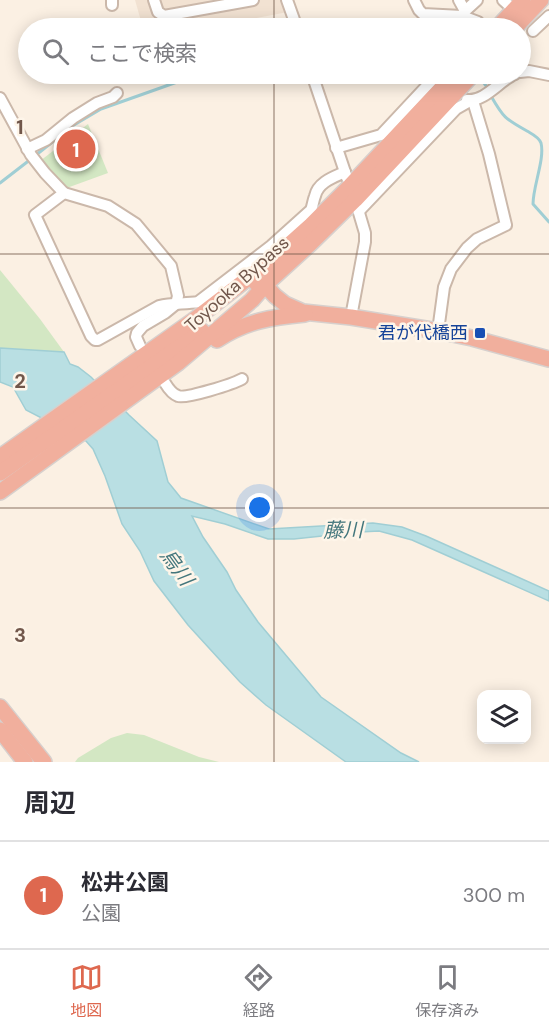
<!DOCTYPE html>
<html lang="ja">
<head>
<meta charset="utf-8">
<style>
	:root { --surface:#fff; --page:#f7f7f7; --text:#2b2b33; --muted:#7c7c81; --line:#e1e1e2; --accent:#de684f }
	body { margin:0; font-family:"DM Sans","Noto Sans JP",sans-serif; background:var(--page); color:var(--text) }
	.controls { position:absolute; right:18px; bottom:18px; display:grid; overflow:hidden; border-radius:12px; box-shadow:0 3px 15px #0003 }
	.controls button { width:54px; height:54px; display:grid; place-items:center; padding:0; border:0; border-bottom:2px solid var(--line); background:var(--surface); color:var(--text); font:30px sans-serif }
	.you { position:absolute; left:260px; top:508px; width:21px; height:21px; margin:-15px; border:4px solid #fff; border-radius:50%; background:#1a73e8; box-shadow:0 0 0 9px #1a73e833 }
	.badge { display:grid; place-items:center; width:39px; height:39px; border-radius:50%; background:var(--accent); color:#fff; font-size:20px; font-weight:700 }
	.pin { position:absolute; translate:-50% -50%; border:3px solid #fff; box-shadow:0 2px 6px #0006 }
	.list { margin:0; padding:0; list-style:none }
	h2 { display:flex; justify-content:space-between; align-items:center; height:78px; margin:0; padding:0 24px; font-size:26px }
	h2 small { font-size:20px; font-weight:400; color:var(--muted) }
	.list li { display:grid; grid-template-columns:39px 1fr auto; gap:18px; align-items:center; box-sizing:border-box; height:108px; padding:0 24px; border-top:2px solid var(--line) }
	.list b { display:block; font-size:22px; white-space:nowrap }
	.list p { margin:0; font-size:20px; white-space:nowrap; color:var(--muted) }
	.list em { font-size:20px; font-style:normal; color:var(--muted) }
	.icon { flex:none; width:33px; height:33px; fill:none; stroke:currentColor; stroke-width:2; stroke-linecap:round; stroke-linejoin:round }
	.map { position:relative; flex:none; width:549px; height:762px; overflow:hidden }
	.search { position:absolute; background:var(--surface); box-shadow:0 3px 15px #0003; left:18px; right:18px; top:18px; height:66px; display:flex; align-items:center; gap:15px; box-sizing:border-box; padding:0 21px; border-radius:33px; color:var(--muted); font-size:22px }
	.sheet { height:186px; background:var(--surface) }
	nav { display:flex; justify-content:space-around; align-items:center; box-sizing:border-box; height:84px; border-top:2px solid var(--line); background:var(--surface); font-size:16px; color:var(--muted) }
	nav a { display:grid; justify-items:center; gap:3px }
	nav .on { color:var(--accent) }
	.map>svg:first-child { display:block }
	.residential { fill:#f2e2d2 }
	.green { fill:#d3e7c3 }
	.water { fill:#b9dfe3; stroke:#a0ced4; stroke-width:1.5 }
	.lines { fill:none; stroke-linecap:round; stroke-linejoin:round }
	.stream { stroke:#a0ced4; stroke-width:3 }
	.minor-casing { stroke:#cbb8aa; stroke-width:14 }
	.highway-casing { stroke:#d7d0cd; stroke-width:18 }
	.minor { stroke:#fff; stroke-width:10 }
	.highway { stroke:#f1af9d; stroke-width:15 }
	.grid { fill:none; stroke:#71574b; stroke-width:1.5; stroke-opacity:0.55 }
	.transit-dot { fill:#1a4fb4; stroke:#fef5e9; stroke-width:2 }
	.labels { text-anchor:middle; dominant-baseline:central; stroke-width:5; stroke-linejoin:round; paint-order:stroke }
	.street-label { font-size:18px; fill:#71574b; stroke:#fef5e9 }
	.transit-label { font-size:18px; fill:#164399; stroke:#fef5e9; text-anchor:end }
	.water-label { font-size:20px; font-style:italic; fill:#43767c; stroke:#fef5e9 }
	.grid-label { font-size:20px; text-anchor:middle; font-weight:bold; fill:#71574b; stroke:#fef5e9; stroke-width:5; stroke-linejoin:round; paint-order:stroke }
</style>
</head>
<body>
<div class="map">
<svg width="549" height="762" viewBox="0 0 549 762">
	<rect width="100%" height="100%" fill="#fbf0e3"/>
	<path class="residential" d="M135 0H284L288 12 205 28H143Z"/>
	<g class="green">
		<path d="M88 124 108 173 64 189 40 161Z"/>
		<path d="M0 270 40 319 64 352 0 348Z"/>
		<path d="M127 733 144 735 199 757 219 762H75L78 758 111 738Z"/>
	</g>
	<path class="water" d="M0 348 64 352 70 364 78 367 91 377 129 415 157 441 168 482 181 498 269 529 373 523 402 527 426 536 549 591V601L412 540 379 531 360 532 294 539H268L225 524 192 516 203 537 227 572 236 590 258 622 321 697 401 753 419 762H346L266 705 240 682 188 625 154 581 140 551 122 524 105 476 93 449 86 441 26 410 13 387 0 382Z"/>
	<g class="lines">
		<g class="stream">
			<path d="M480 78 487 87"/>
			<path d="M491 96C503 117 505 119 527 131 532 134 539 137 541 143 545 159 533 186 533 204L549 222"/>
			<path d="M36 155 74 125 101 109 180 81 212 74"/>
			<path d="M0 183 31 159"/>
		</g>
		<g class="minor-casing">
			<g id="minor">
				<path d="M112 0V5"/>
				<path d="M154 0 158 12 164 16 253 0"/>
				<path d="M287 0 297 28"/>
				<path d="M414 0 419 10 423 14 462 16 465 11 477 0"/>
				<path d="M459 0 465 11"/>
				<path d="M503 0 514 10"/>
				<path d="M462 16 478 22 479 27 478 28"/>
				<path d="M533 31 549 16"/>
				<path d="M520 72 529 71 549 75"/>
				<path d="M312 74 347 178"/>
				<path d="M0 98 31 155 45 173 64 193 108 206 136 224 171 266 178 296 176 304 165 313 143 326 137 333 136 337 140 346"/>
				<path d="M467 100C485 102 500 80 515 74"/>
				<path d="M336 148 381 135 438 74"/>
				<path d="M27 149 46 140 73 118 97 103 113 97 117 93"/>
				<path d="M64 193 35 215 91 336 95 340H98L159 306C172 303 185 304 198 302L271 246 311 210C313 205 313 201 315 196 318 182 334 177 345 172"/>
				<path d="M359 211 456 109 470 101"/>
				<path d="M351 317 365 242V233L354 196"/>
				<path d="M438 331 444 287 451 269 467 248 477 239 506 225 489 154 473 101"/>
				<path d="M165 383C168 388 172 394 178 396 186 399 233 384 242 379"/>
			</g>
		</g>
		<g class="highway-casing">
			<g id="highway">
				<path d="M497 28 523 0"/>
				<path d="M515 28 541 0"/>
				<path d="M256 283 265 285 275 296 285 304 303 312 351 317 438 331 472 338 549 359"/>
				<path d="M217 340C246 321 272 317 305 314"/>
				<path d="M0 457 194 320 273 259 311 225 350 186 455 74"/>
				<path d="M0 473 202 331"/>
				<path d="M0 492 178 363 252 300 265 285 310 244 355 200 473 74"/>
				<path d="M0 707 44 762"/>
				<path d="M0 730 25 762"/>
			</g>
		</g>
		<use href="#minor" class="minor"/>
		<use href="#highway" class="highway"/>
	</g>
	<path class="grid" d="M274 0V28M274 74V762M0 254H549M0 508H549"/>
	<rect class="transit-dot" x="474" y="327" width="12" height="12" rx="3"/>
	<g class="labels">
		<g class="street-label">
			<text transform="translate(237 284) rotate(-42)">Toyooka Bypass</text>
		</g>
		<g class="transit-label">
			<text x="468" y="333">君が代橋西</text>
		</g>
		<g class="water-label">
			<text transform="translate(343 530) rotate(-1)">藤川</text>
			<text transform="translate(177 567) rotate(54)">烏川</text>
		</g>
	</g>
	<g class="grid-label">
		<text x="20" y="134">1</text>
		<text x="20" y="388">2</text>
		<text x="20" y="642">3</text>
	</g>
</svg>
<div class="controls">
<button><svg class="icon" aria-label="layers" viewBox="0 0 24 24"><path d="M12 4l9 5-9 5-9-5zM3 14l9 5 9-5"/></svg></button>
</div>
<div class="you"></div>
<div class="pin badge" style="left:76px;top:149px">1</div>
<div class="search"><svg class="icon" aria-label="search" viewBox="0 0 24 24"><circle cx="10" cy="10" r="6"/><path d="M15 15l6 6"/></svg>ここで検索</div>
</div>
<section class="sheet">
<h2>周辺<small></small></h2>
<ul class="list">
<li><span class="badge">1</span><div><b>松井公園</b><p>公園</p></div><em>300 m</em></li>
</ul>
</section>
<nav>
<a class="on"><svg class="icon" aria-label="map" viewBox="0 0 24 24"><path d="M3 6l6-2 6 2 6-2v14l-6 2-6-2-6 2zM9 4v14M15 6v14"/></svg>地図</a>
<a><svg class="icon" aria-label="directions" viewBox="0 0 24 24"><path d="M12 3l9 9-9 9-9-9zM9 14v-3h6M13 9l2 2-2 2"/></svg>経路</a>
<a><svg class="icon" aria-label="saved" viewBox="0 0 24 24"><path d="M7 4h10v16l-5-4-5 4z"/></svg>保存済み</a>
</nav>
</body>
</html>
